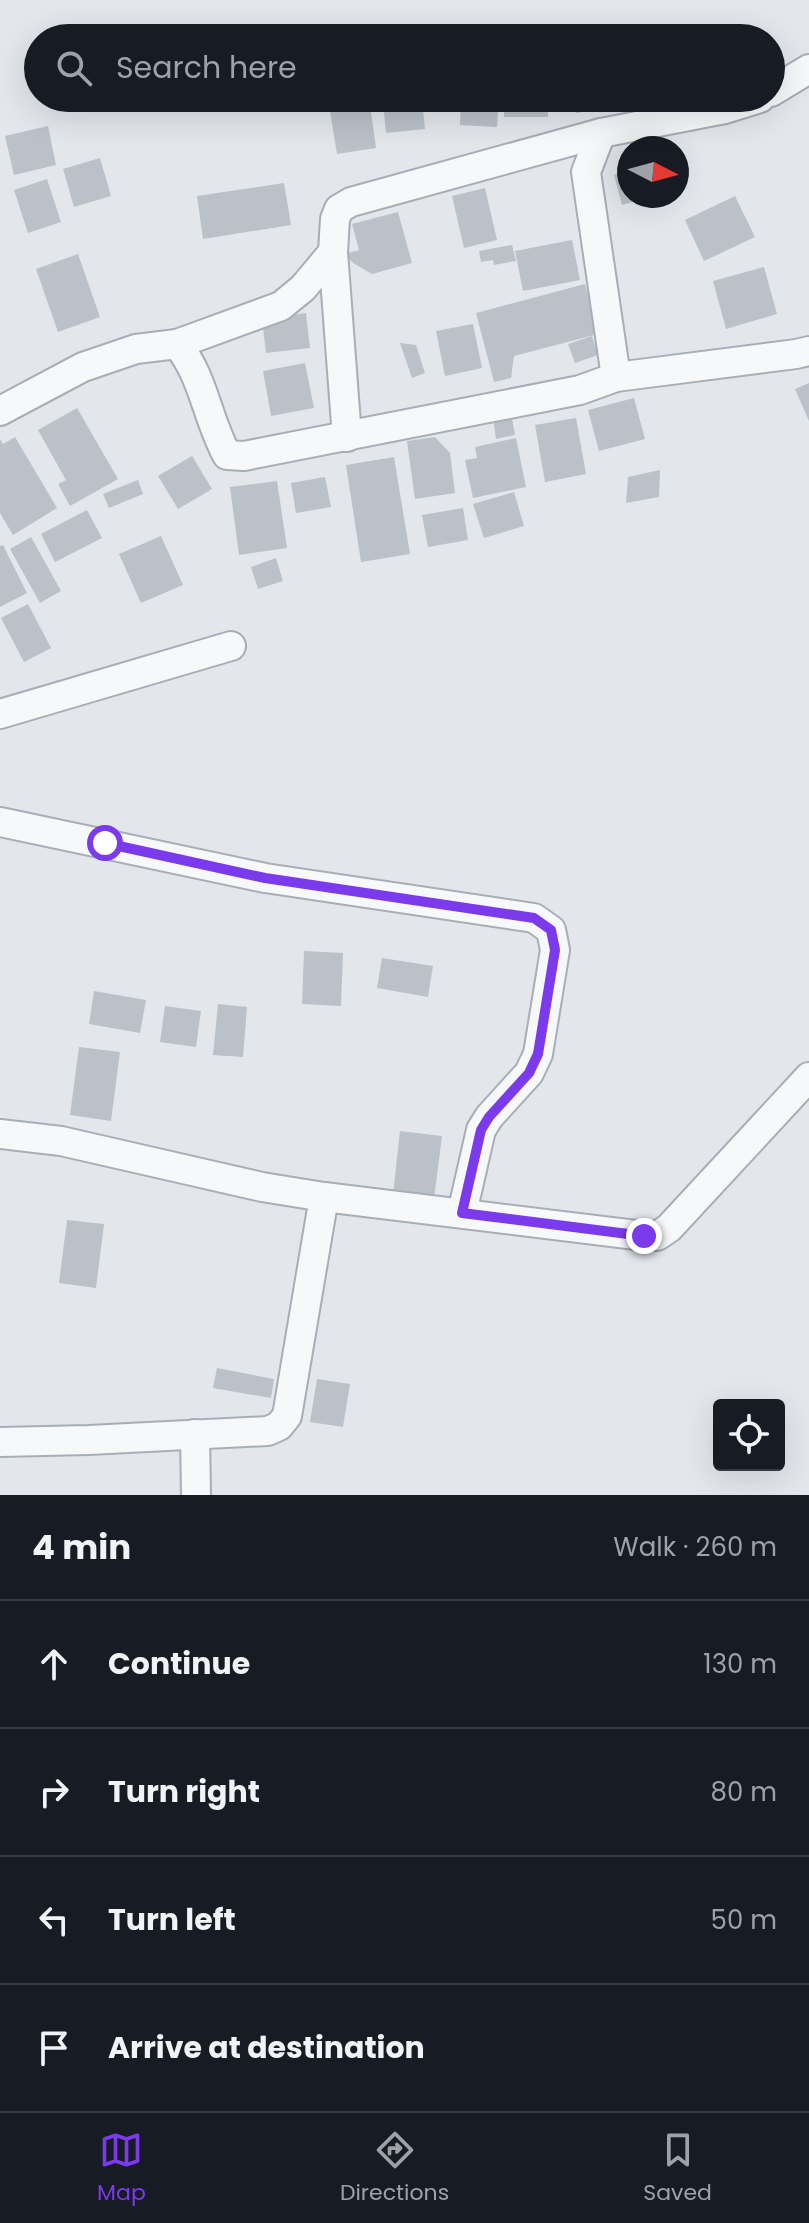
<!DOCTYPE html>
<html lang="en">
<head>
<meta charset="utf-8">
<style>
	:root { --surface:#171b24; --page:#20242c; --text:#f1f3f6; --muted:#9ea1a6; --line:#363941; --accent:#7c3aed }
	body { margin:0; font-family:Poppins,sans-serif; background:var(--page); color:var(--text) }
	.controls { position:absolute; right:24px; bottom:24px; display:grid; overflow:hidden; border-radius:8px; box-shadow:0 8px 32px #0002 }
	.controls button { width:72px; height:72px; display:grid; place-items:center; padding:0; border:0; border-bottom:2px solid var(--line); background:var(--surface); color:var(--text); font:40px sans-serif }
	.compass { position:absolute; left:617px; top:136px; width:72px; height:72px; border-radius:50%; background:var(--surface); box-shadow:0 8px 32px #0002; rotate:96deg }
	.stop { position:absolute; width:24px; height:24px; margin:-18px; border:6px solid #7c3aed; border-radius:50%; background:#fff }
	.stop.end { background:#7c3aed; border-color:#fff; box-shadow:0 2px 8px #0008 }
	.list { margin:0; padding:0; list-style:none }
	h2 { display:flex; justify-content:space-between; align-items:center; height:104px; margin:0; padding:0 32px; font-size:34px }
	h2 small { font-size:26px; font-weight:400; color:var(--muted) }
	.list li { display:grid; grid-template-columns:52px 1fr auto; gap:24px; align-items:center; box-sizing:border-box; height:128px; padding:0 32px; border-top:2px solid var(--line) }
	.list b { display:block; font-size:30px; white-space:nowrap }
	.list em { font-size:26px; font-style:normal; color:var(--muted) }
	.icon { flex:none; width:44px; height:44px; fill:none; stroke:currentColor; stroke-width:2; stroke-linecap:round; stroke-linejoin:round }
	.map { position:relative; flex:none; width:809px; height:1495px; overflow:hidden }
	.search { position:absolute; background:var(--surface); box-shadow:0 8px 32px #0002; left:24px; right:24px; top:24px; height:88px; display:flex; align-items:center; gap:20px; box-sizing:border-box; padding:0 28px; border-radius:44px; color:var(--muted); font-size:30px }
	.sheet { height:616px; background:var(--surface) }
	nav { display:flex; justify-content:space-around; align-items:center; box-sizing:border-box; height:112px; border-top:2px solid var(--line); background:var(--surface); font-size:22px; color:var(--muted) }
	nav a { display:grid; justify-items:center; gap:4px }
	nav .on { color:var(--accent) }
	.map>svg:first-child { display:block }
	.building { fill:#bac1c9 }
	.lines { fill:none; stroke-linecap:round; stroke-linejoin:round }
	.minor-casing { stroke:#a8aeb6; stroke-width:32 }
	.minor { stroke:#f6f8fa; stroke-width:28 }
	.route { stroke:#7c3aed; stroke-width:10 }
</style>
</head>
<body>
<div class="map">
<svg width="809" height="1495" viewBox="0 0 809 1495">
	<rect width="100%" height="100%" fill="#e3e7ec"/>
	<g class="building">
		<path d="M733 31 735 38H714Z"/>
		<path d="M214 98H242L241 105 214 102Z"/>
		<path d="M461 98H499L497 127 460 125Z"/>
		<rect x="504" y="98" width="44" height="19"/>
		<path d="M574 98H613L614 107 576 113Z"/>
		<path d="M422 99 425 129 386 133 383 103Z"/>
		<path d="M370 105 376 148 337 154 330 111Z"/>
		<path d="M48 126 56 165 14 175 5 136Z"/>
		<path d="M100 158 111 196 74 207 63 169Z"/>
		<path d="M629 171V196L650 197 622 205 614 175Z"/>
		<path d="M47 179 61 222 28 233 14 190Z"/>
		<path d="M284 183 291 225 203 239 197 196Z"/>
		<path d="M485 188 497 240 464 248 452 196Z"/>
		<path d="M735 196 755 237 704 261 685 220Z"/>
		<path d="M398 212 412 263 372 274 353 263 345 254 359 250 352 224Z"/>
		<path d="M572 240 580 280 523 291 515 251Z"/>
		<path d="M512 245 516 261 494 265 493 260 481 262 479 251Z"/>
		<path d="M78 254 100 317 58 332 36 269Z"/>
		<path d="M764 267 777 314 726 329 713 281Z"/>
		<path d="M585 284 598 334 514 356 511 378 494 382 476 313Z"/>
		<path d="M306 313 310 348 266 353 262 319Z"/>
		<path d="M473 324 482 368 445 376 436 331Z"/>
		<path d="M592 336 598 355 575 363 568 344Z"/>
		<path d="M400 343 416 345 425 373 412 378Z"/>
		<path d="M305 363 314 408 271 416 263 371Z"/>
		<path d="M809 383V421L795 389Z"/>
		<path d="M634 398 645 439 599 451 588 410Z"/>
		<path d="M77 408 118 479 70 506 58 484 66 480 38 430Z"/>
		<path d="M511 413 515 435 496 439 493 417Z"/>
		<path d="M576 418 586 474 545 482 535 425Z"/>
		<path d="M15 437 57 508 13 535 0 513V439L3 444Z"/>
		<path d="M435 437 450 453 455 493 415 499 407 441Z"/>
		<path d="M516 438 526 487 473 498 465 460 477 458 475 447Z"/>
		<path d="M192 456 212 489 178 509 158 476Z"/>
		<path d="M394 457 410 554 361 562 346 465Z"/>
		<path d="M660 470 659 497 626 503 628 477Z"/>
		<path d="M325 477 331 507 296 513 291 483Z"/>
		<path d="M138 480 143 494 109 508 103 494Z"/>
		<path d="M277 481 287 548 239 555 230 487Z"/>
		<path d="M514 492 524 526 484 538 473 504Z"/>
		<path d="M463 508 468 540 428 547 422 515Z"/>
		<path d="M87 510 102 538 55 562 41 534Z"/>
		<path d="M161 536 183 585 141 603 119 554Z"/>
		<path d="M31 537 61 591 40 603 10 549Z"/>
		<path d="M3 545 27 593 0 607V546Z"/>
		<path d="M276 558 283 581 258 589 251 567Z"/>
		<path d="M28 604 51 648 24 662 1 618Z"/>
		<path d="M304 951 343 953 341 1006 302 1004Z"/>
		<path d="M382 958 433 966 428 997 377 988Z"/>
		<path d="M94 991 146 1000 140 1033 89 1024Z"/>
		<path d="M218 1004 247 1007 243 1057 213 1055Z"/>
		<path d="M165 1006 201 1011 196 1047 160 1042Z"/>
		<path d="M79 1047 120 1052 111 1121 70 1115Z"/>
		<path d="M400 1131 442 1136 434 1199 393 1194Z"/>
		<path d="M67 1220 104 1224 96 1288 59 1283Z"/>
		<path d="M217 1368 274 1379 271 1398 213 1388Z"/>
		<path d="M317 1379 350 1384 343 1427 310 1422Z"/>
	</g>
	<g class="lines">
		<g class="minor-casing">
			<g id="minor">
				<path d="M771 92 809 69"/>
				<path d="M601 133 586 172 616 377"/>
				<path d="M177 344C204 377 207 419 227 455L244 456 580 390 616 377 796 354 809 351"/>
				<path d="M0 411 83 367 136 349 177 344 281 306 303 288 333 252"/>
				<path d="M347 437 333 252 335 219 339 209 351 202 601 133 725 109 760 98"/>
				<path d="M0 714 231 646"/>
				<path d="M0 822 265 878 534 918 551 930 555 950 538 1054 529 1073 489 1117 481 1130 462 1213"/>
				<path d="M0 1134 61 1141 262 1187 324 1197 644 1236H657L669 1228 809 1077"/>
				<path d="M195 1434 196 1495"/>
				<path d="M0 1442 89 1440 268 1431 279 1426 287 1416 324 1197"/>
			</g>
		</g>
		<use href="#minor" class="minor"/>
	</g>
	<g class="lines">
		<path class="route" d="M105 843 265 878 534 918 551 930 555 950 538 1054 529 1073 489 1117 481 1130 462 1213 644 1236"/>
	</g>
</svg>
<div class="controls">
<button><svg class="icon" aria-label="locate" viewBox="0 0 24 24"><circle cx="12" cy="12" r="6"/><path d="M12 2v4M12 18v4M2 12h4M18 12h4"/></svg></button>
</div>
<svg class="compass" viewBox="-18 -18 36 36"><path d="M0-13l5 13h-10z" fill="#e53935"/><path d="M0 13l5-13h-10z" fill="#9ea1a6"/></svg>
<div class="stop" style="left:105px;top:843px"></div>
<div class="stop end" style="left:644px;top:1236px"></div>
<div class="search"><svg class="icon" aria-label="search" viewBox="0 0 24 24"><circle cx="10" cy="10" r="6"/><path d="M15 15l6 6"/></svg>Search here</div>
</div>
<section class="sheet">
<h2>4 min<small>Walk · 260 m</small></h2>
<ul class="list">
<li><svg class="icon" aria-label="ahead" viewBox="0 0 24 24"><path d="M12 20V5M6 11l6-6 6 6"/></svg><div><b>Continue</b></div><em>130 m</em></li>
<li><svg class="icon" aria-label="right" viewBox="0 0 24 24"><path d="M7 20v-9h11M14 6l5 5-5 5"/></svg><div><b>Turn right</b></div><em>80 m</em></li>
<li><svg class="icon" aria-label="left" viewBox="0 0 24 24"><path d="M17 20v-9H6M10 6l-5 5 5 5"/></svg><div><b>Turn left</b></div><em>50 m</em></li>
<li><svg class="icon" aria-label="arrive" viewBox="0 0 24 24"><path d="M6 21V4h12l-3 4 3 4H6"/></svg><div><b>Arrive at destination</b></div></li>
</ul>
</section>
<nav>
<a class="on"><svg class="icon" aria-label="map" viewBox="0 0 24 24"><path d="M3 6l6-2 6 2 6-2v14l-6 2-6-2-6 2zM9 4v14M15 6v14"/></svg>Map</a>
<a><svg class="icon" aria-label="directions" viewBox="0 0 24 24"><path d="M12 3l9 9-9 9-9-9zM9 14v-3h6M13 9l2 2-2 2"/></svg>Directions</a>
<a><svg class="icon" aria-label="saved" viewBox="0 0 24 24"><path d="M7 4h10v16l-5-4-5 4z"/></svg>Saved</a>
</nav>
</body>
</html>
